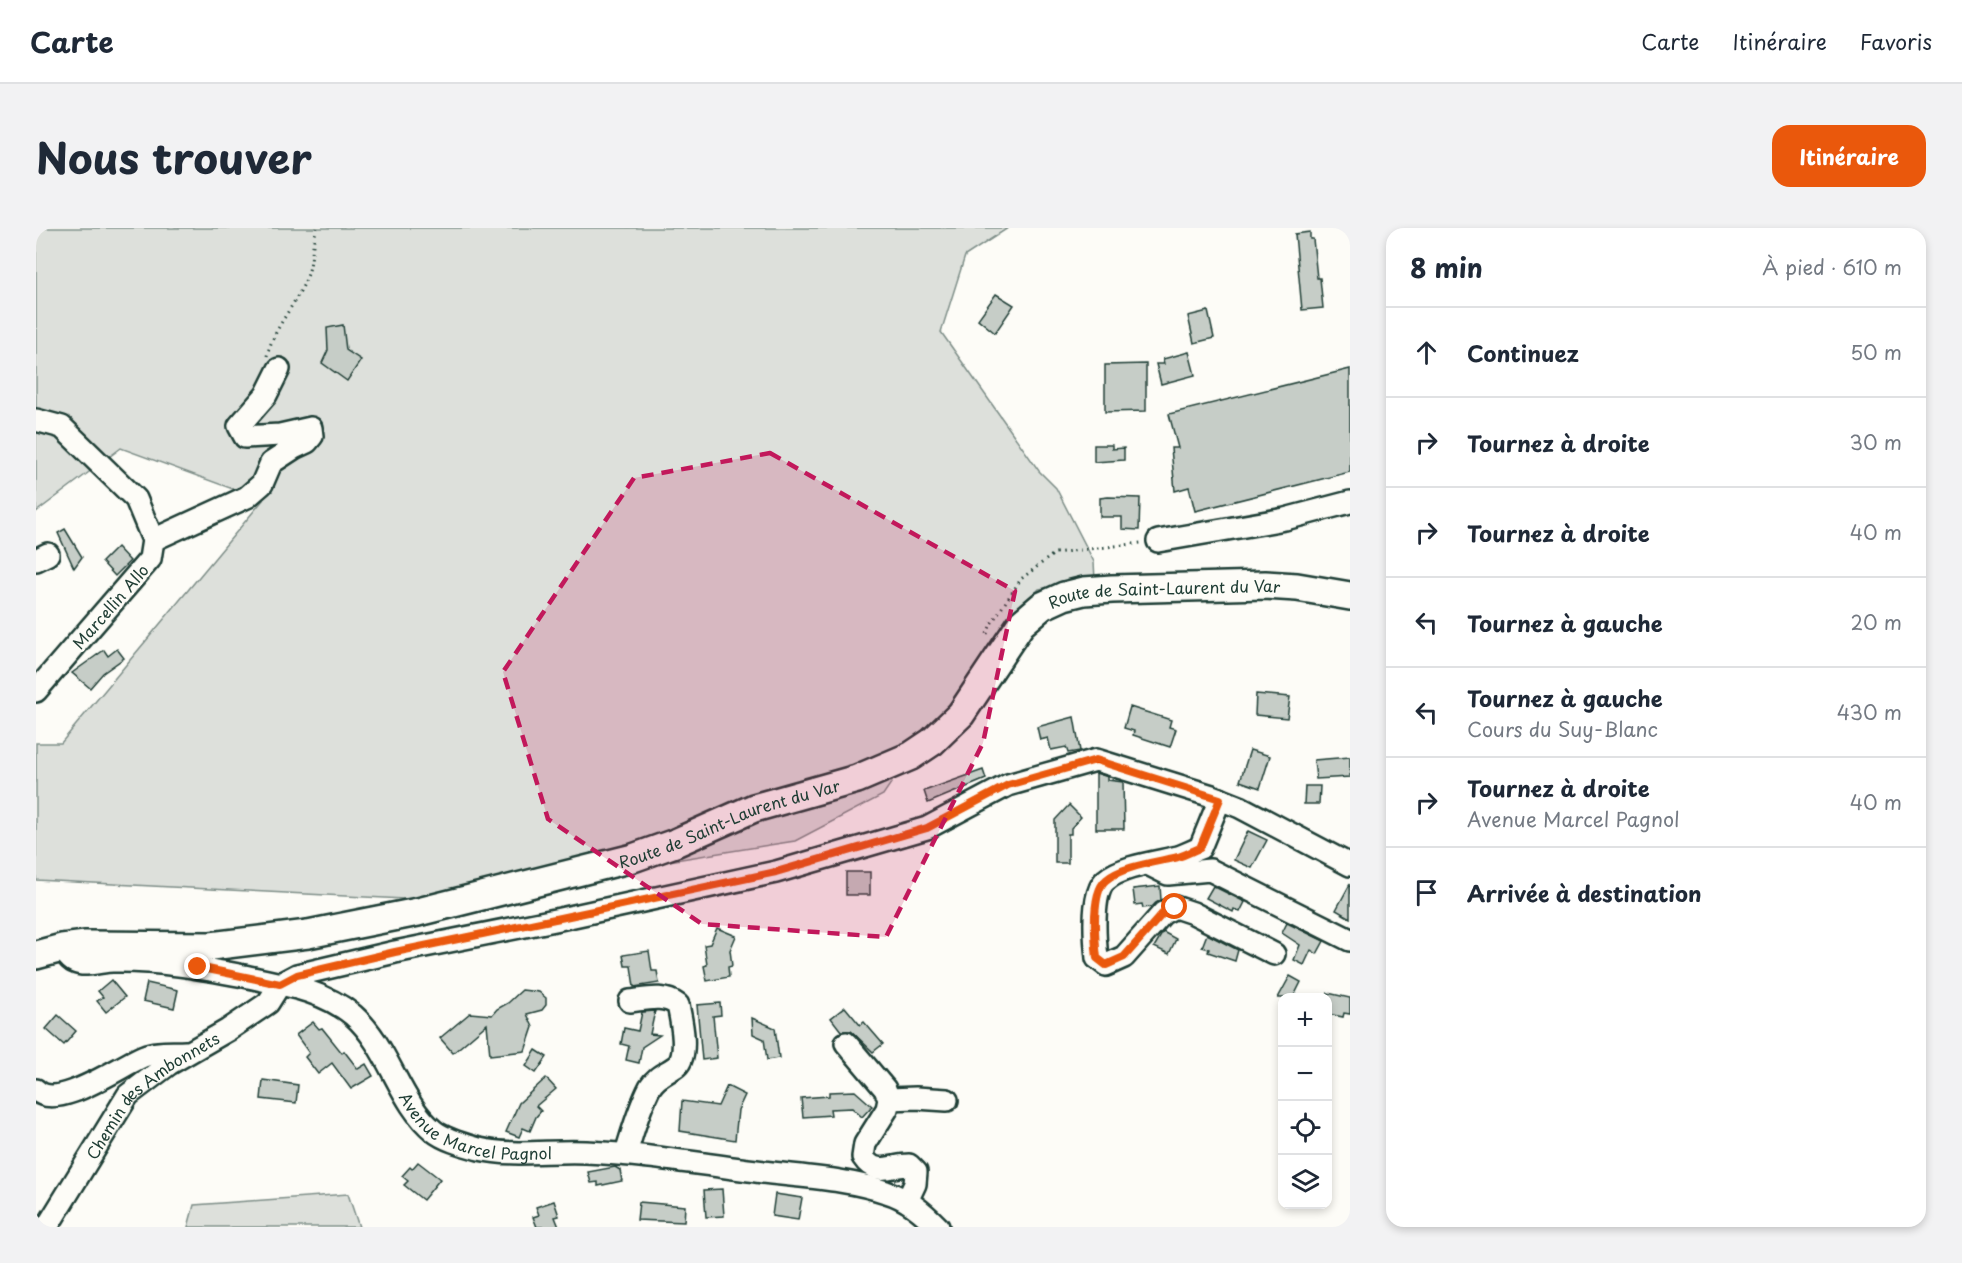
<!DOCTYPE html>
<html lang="fr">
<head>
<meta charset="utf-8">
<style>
	:root { --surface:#fff; --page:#f2f2f3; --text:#1f2937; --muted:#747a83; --line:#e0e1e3; --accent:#ea580c }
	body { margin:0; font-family:"Playpen Sans",sans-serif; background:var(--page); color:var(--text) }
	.controls { position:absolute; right:18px; bottom:18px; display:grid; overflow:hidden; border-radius:12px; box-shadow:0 3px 9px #0003 }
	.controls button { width:54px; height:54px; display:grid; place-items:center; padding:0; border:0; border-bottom:2px solid var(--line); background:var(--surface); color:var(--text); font:30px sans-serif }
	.stop { position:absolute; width:18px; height:18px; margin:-14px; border:4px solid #ea580c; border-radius:50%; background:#fff }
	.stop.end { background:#ea580c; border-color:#fff; box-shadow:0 2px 6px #0008 }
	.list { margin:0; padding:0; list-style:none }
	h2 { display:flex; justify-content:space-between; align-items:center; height:78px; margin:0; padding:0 24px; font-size:26px }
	h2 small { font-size:20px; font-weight:400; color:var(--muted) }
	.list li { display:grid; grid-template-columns:39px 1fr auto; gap:18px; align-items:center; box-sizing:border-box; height:90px; padding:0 24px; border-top:2px solid var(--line) }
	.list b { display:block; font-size:22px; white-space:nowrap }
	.list p { margin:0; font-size:20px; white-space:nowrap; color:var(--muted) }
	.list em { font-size:20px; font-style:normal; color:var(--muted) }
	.icon { flex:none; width:33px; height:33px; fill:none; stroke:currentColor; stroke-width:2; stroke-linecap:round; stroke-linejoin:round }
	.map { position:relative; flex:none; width:1314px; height:999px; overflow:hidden; border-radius:18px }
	header { display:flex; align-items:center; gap:36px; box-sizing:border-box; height:84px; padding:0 30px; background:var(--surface); border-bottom:2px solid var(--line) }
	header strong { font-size:28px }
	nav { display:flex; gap:33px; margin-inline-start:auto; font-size:21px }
	.intro { display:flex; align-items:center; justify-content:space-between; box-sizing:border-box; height:144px; padding:0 36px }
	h1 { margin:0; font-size:42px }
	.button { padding:15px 27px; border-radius:18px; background:var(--accent); color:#fff; font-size:21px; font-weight:700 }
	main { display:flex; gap:36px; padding:0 36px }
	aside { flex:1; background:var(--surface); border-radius:18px; box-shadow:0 3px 9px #0003 }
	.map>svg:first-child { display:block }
	.green { fill:#dde0db; stroke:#7e8e88; stroke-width:1.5 }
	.building { fill:#c6cdc7; stroke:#1f3d34; stroke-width:1.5 }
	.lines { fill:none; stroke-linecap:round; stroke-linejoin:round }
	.minor-casing { stroke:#1f3d34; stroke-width:26 }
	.major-casing { stroke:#1f3d34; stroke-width:32 }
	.path { stroke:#1f3d34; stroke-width:3; stroke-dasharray:1.5 4.5; stroke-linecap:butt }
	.minor { stroke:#fdfcf7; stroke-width:21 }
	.major { stroke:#fdfcf7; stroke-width:27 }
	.route { stroke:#ea580c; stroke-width:8 }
	.marked { fill:#c2185b; fill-opacity:0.2; stroke:#c2185b; stroke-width:4.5; stroke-dasharray:12 8; stroke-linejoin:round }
	.labels { text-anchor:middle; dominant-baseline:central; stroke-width:5; stroke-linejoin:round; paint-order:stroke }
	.street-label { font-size:16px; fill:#1f3d34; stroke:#fdfcf7 }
</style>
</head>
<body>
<header>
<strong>Carte</strong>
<nav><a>Carte</a><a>Itinéraire</a><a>Favoris</a></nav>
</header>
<div class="intro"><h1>Nous trouver</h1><a class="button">Itinéraire</a></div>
<main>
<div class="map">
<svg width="1314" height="999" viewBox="0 0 1314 999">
	<rect width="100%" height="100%" fill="#fdfcf7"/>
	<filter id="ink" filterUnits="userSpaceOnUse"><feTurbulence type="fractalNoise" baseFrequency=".0167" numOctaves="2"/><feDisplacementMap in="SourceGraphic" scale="12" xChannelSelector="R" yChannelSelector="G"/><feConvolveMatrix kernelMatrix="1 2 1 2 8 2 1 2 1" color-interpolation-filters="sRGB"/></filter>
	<g filter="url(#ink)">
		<g class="green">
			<path d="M0 0H972L929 28 905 104 1003 243 1020 260 1058 334 1059 352 1003 361 960 406 923 464 885 511 847 567 759 613 388 672 0 652V515H25L227 272 85 220 0 284Z"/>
			<path d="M312 966 323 999H152L158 977Z"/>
		</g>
		<g class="building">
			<path d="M1274 4V11H1277L1281 50H1284L1287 80 1266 82 1259 6Z"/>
			<path d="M960 66 978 77 959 105 942 91Z"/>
			<path d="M1172 83 1178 110 1158 115 1152 88Z"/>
			<path d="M307 97 310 122 325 132 311 153 286 135 292 122 291 100Z"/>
			<path d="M1153 124 1159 147 1125 156 1120 136H1128L1127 131Z"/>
			<path d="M1110 136V183L1069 184V137Z"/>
			<path d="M1314 141V244L1159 283 1153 259 1139 263 1135 220H1142L1133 186Z"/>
			<path d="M1058 217H1076V221L1088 220V232L1058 234Z"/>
			<path d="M1072 269 1104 270 1103 302 1086 301V289H1064V270Z"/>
			<path d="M29 301 46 329 38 340 22 305Z"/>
			<path d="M81 319 94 333 79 348 66 334Z"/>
			<path d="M81 421 88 430 67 445 54 460 36 445 68 422 72 428Z"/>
			<path d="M1220 466 1254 469 1251 490 1219 487Z"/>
			<path d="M1094 479 1135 492 1133 499 1140 501 1134 519 1097 507 1098 503 1088 500Z"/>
			<path d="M1038 489 1044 523 1032 525 1030 519 1015 522 1012 510 1004 512 1001 499Z"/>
			<path d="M1214 522 1234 528 1224 560 1204 553Z"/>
			<path d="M1314 529V549L1280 551 1278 532Z"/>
			<path d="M947 542 950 551 892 575 888 563Z"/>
			<path d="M1060 545 1072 549V552L1087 554 1088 601H1060Z"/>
			<path d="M1269 558H1284L1283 576H1268Z"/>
			<path d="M1033 577 1045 589 1035 600V606H1032V635H1019V592Z"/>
			<path d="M1212 603 1231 612 1216 640 1198 632Z"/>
			<rect x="810" y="644" width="24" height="23"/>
			<path d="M1314 656V690L1300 682Z"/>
			<path d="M1124 658 1125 672 1116 679 1107 680 1106 676 1099 677 1097 661Z"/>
			<path d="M1177 658 1209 674 1204 684 1198 681 1197 684 1170 670Z"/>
			<path d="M1251 695 1288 713 1281 726 1275 722 1268 737 1258 732 1264 717 1246 705Z"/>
			<path d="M681 700 700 708 694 722 696 738 692 739 693 749 671 753 668 738 671 737 668 717 674 716Z"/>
			<path d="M1127 704 1140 711 1133 726 1118 719Z"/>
			<path d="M1171 706 1202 722 1199 733 1172 724 1173 721 1166 719Z"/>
			<path d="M613 723 616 743H621L623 755 598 759 595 738H589L587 727Z"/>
			<path d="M1254 748 1265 754 1257 770H1242Z"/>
			<path d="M75 752 89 769 70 784 61 773 67 769 62 763Z"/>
			<path d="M111 755 142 762 138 780 107 773Z"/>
			<path d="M486 762 503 764 510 770V777L506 782 491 786 497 799 489 823 454 827 451 796 417 825 404 810 434 785 456 787 461 781 472 775Z"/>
			<path d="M1292 765 1314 770V786L1308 785 1307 789 1292 786Z"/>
			<path d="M684 775 685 787 677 788 681 830 666 832 661 777Z"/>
			<path d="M809 779 824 797 828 794 847 816 837 824 815 803H805L795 790Z"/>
			<path d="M619 783 614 806 624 807 606 819 603 835 590 832 593 818 585 816 588 800 602 803 606 784Z"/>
			<path d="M22 787 40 803 28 817 10 801Z"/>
			<path d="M716 790 739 800 743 830 731 832 728 811 717 806Z"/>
			<path d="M277 794 283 801 286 800 306 825 308 823 322 841 330 836 337 848 315 861 296 835 282 846 269 829 273 825 260 807Z"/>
			<path d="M500 822 511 829 500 845 490 838Z"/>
			<path d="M510 850 520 861 500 878 505 883 500 889 494 903 487 900 483 909 470 904 483 875Z"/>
			<path d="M227 852 262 857 260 875 225 871Z"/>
			<path d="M691 858 709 867 702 882 699 912 644 903 646 873 682 878Z"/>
			<path d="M819 863 836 878 826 889 816 880 794 881 795 887 767 889 765 870 793 868V864Z"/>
			<path d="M382 934 404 951 387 972 368 957 372 953 366 948 374 939 376 941Z"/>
			<path d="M579 939 584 942 586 953 562 958V954L555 955 552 944Z"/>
			<path d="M686 961 688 988 670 989 668 962Z"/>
			<path d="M739 966 766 970 762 992 736 988Z"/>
			<path d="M518 973 523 988 519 989 523 999H501L497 989 503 987 500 979Z"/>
			<path d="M603 974 649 978 648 994 601 992Z"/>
		</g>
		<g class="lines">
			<g class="minor-casing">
				<g id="minor">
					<path d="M0 192 26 199 100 271 117 312 114 331 0 463"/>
					<path d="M117 312 211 269 226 256 235 235 258 220 271 214 276 208 275 200 244 207 209 209 203 198 230 167 243 141"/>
					<path d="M1122 313 1249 291 1314 274"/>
					<path d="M0 332 12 326"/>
					<path d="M1184 571 1164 620C1156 623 1149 627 1142 629 1122 634 1086 638 1070 652 1055 664 1059 712 1061 730L1070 737 1088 729 1127 685 1139 679 1157 685 1238 726"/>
					<path d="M1112 636 1132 646 1174 642 1314 712"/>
					<path id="s1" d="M26 720C30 725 33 732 39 734 49 739 66 733 77 733 121 732 165 740 208 748 245 756 287 762 317 787 353 818 363 875 398 903 409 912 429 917 443 921 478 929 515 922 550 924 607 926 663 936 720 943 763 949 809 950 850 964 871 970 887 984 902 999"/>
					<path d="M810 815 849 861 853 871 851 881 829 916 827 929C840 949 854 937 873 937L880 944 879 956 871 973"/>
					<path d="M0 862C21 884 85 837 108 828 120 823 137 825 150 824"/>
					<path d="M853 871 880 870 911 872"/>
					<path d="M590 925C597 903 603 880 614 859 621 848 629 846 639 839 654 830 645 791 642 777 628 766 611 771 594 773"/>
					<path id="s2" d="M11 999 92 867 133 836 192 802 232 775 244 756 261 747 359 724 524 691 740 644 891 600 972 557 1060 532 1176 568 1204 579 1314 637"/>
				</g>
			</g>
			<g class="major-casing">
				<g id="major">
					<path id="s3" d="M0 727 26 720 50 717 175 718 272 706 382 684 597 630 639 615 718 580 821 551 875 528 896 514 925 486 985 396 1006 378 1028 368 1048 363 1076 361 1229 357 1261 359 1314 368"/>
				</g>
			</g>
			<g class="path">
				<path d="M231 128C238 99 259 78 270 51 277 36 275 16 281 0"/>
				<path d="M951 406 955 396 985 351 1019 325 1105 315"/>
			</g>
			<use href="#minor" class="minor"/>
			<use href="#major" class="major"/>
		</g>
	</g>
	<g class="lines" filter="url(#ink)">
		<path class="route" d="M162 739 244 756 261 747 359 724 524 690 740 644 891 600 972 557 1060 532 1184 571 1164 620C1156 623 1149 627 1142 629 1122 634 1086 638 1070 652 1055 664 1059 712 1061 730L1070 737 1088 729 1127 685 1139 679"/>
	</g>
	<path class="marked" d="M734 225 979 363 947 515 850 709 666 696 512 591 467 444 598 250Z"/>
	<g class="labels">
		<g class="street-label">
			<text stroke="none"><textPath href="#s3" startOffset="1230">Route de Saint-Laurent du Var</textPath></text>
			<text transform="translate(74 378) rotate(-49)">Marcellin Allo</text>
			<text stroke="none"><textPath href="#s3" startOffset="710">Route de Saint-Laurent du Var</textPath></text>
			<text stroke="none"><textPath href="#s2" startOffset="172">Chemin des Ambonnets</textPath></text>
			<text stroke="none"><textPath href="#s1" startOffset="486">Avenue Marcel Pagnol</textPath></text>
		</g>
	</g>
</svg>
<div class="controls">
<button>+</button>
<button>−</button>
<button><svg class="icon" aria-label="locate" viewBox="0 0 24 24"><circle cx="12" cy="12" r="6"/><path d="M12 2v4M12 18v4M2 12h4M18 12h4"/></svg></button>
<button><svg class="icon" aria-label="layers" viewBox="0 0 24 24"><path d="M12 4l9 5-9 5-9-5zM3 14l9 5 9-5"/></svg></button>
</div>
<div class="stop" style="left:1139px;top:679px"></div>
<div class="stop end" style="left:162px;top:739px"></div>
</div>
<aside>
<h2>8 min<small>À pied · 610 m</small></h2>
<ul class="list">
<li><svg class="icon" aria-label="ahead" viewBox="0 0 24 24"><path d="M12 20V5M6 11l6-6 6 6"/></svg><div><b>Continuez</b></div><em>50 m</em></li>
<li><svg class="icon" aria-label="right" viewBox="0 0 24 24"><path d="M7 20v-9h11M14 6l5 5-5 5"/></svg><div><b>Tournez à droite</b></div><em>30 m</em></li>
<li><svg class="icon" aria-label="right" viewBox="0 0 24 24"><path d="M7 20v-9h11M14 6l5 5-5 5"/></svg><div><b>Tournez à droite</b></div><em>40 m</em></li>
<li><svg class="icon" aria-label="left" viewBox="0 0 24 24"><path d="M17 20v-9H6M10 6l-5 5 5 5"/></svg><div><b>Tournez à gauche</b></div><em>20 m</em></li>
<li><svg class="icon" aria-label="left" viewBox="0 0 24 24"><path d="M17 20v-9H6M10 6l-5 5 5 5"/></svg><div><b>Tournez à gauche</b><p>Cours du Suy-Blanc</p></div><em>430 m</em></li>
<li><svg class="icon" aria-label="right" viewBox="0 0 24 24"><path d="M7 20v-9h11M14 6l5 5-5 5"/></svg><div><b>Tournez à droite</b><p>Avenue Marcel Pagnol</p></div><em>40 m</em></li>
<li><svg class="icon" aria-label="arrive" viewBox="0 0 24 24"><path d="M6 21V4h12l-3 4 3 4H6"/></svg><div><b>Arrivée à destination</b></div></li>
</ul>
</aside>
</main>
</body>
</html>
